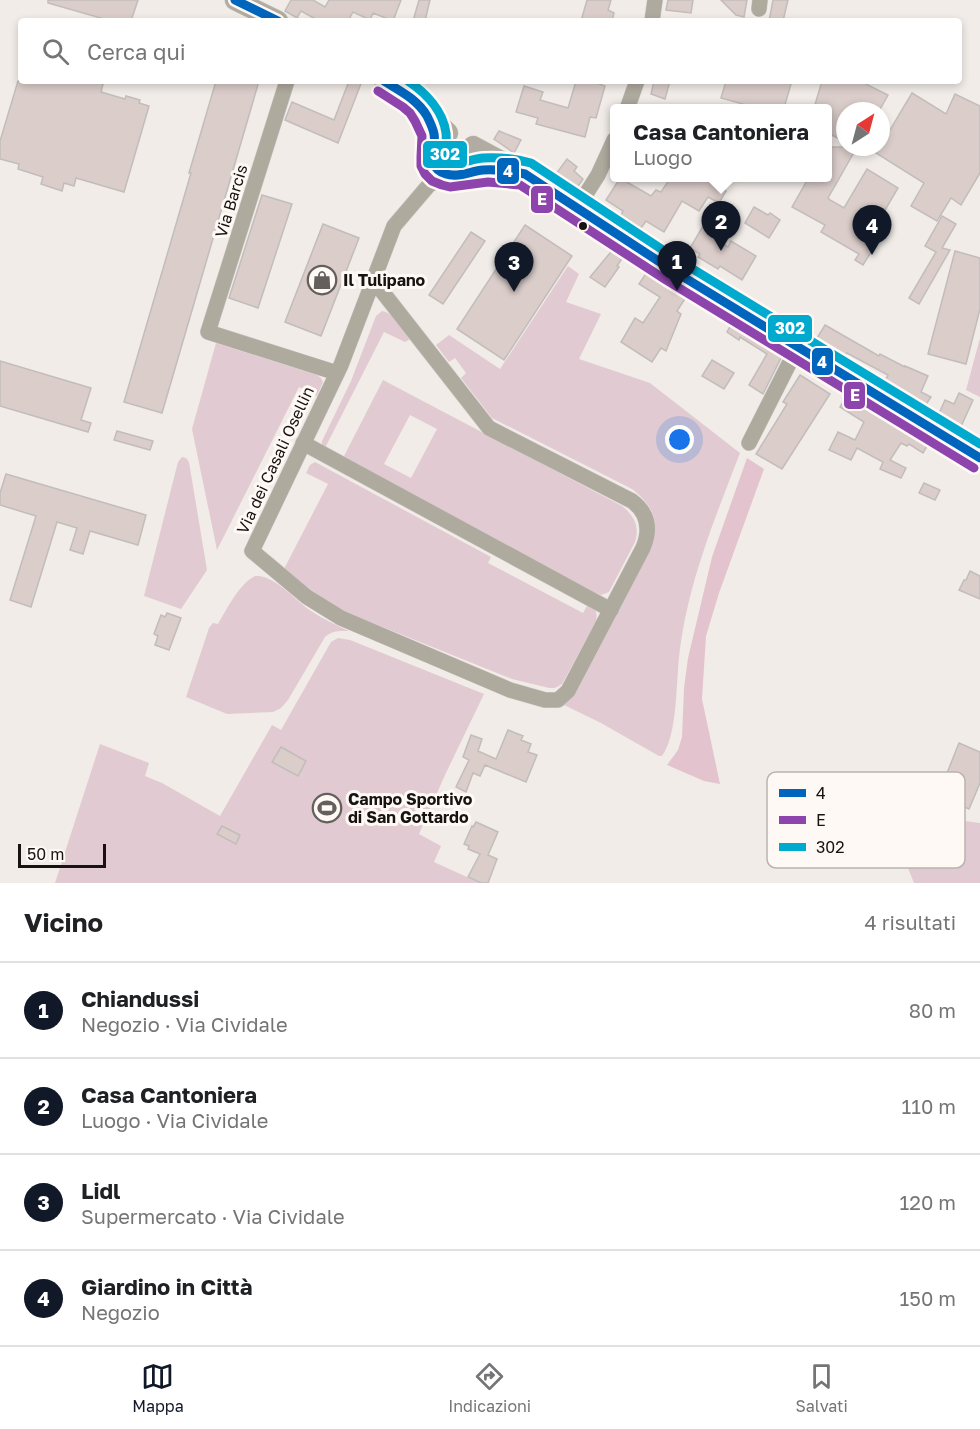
<!DOCTYPE html>
<html lang="it">
<head>
<meta charset="utf-8">
<style>
	:root { --surface:#fff; --page:#f2f2f2; --text:#202124; --muted:#757577; --line:#e0e0e0; --accent:#111827 }
	body { margin:0; font-family:"Golos Text",sans-serif; background:var(--page); color:var(--text) }
	.compass { position:absolute; left:836px; top:102px; width:54px; height:54px; border-radius:50%; background:var(--surface); box-shadow:0 3px 9px #0003; rotate:36deg }
	.scale { position:absolute; left:18px; bottom:15px; width:88px; box-sizing:border-box; padding-left:6px; border:3px solid #161310; border-top:0; font-size:16px; line-height:21px; white-space:nowrap; color:#161310; -webkit-text-stroke:4px #fff9f5; paint-order:stroke }
	.you { position:absolute; left:680px; top:440px; width:21px; height:21px; margin:-15px; border:4px solid #fff; border-radius:50%; background:#1a73e8; box-shadow:0 0 0 9px #1a73e833 }
	.badge { display:grid; place-items:center; width:39px; height:39px; border-radius:50%; background:var(--accent); color:#fff; font-size:20px; font-weight:700 }
	.pin { position:absolute; translate:-50% -50px; filter:drop-shadow(0 2px 3px #0008) }
	.pin::after { content:''; position:absolute; top:32px; width:21px; height:18px; background:inherit; clip-path:polygon(0 0,100% 0,50% 100%) }
	.popup { position:absolute; left:610px; top:104px; width:222px; height:78px; box-sizing:border-box; display:grid; place-content:center; border-radius:6px; background:var(--surface); filter:drop-shadow(0 2px 4px #0005); font-size:20px; white-space:nowrap; color:var(--muted) }
	.popup b { font-size:22px; color:var(--text) }
	.popup::after { content:''; position:absolute; left:50%; top:100%; margin-left:-12px; border:12px solid transparent; border-top-color:var(--surface) }
	.list { margin:0; padding:0; list-style:none }
	h2 { display:flex; justify-content:space-between; align-items:center; height:78px; margin:0; padding:0 24px; font-size:26px }
	h2 small { font-size:20px; font-weight:400; color:var(--muted) }
	.list li { display:grid; grid-template-columns:39px 1fr auto; gap:18px; align-items:center; box-sizing:border-box; height:96px; padding:0 24px; border-top:2px solid var(--line) }
	.list b { display:block; font-size:22px; white-space:nowrap }
	.list p { margin:0; font-size:20px; white-space:nowrap; color:var(--muted) }
	.list em { font-size:20px; font-style:normal; color:var(--muted) }
	.icon { flex:none; width:33px; height:33px; fill:none; stroke:currentColor; stroke-width:2; stroke-linecap:round; stroke-linejoin:round }
	.map { position:relative; flex:none; width:980px; height:883px; overflow:hidden }
	.search { position:absolute; background:var(--surface); box-shadow:0 3px 9px #0003; left:18px; right:18px; top:18px; height:66px; display:flex; align-items:center; gap:15px; box-sizing:border-box; padding:0 21px; border-radius:6px; color:var(--muted); font-size:22px }
	.sheet { height:462px; background:var(--surface) }
	nav { display:flex; justify-content:space-around; align-items:center; box-sizing:border-box; height:84px; border-top:2px solid var(--line); background:var(--surface); font-size:16px; color:var(--muted) }
	nav a { display:grid; justify-items:center; gap:3px }
	nav .on { color:var(--accent) }
	.map>svg:first-child { display:block }
	.green { fill:#e1cad1; fill-rule:evenodd }
	.forest { fill:#e3c4ce }
	.building { fill:#dacdca; stroke:#c2bdbb; stroke-width:1.5 }
	.lines { fill:none; stroke-linecap:round; stroke-linejoin:round }
	.minor-casing { stroke:#cdc9c6; stroke-width:16 }
	.major-casing { stroke:#cdc9c6; stroke-width:21 }
	.minor { stroke:#afaa9e; stroke-width:15 }
	.major { stroke:#b1aba1; stroke-width:20 }
	.bus-1-casing { stroke:#fff9f5; stroke-width:14 }
	.bus-2-casing { stroke:#fff9f5; stroke-width:14 }
	.bus-3-casing { stroke:#fff9f5; stroke-width:14 }
	.bus-1 { stroke:#0065bd; stroke-width:9 }
	.bus-2 { stroke:#8e44ad; stroke-width:9 }
	.bus-3 { stroke:#00a9ce; stroke-width:9 }
	.bus-dot { fill:#161310; stroke:#fff9f5; stroke-width:2 }
	.labels { text-anchor:middle; dominant-baseline:central; stroke-width:6; stroke-linejoin:round; paint-order:stroke }
	.street-label { font-size:16px; fill:#161310; stroke:#fff9f5 }
	.poi-label { font-size:16px; font-weight:bold; fill:#161310; stroke:#fff9f5; text-anchor:start }
	.key { fill:#fff9f5; stroke:#b9b4b0; stroke-width:1.5 }
	.key-label { font-size:16px; fill:#161310 }
	.line-badge { stroke:#fff9f5; stroke-width:2 }
	.badge-label { font-size:16px; text-anchor:middle; font-weight:bold; fill:#fff }
</style>
</head>
<body>
<div class="map">
<svg width="980" height="883" viewBox="0 0 980 883">
	<rect width="100%" height="100%" fill="#f1ece8"/>
	<g class="green">
		<path d="M568 266 579 274 566 302 601 314 579 359 650 383 740 453C713 523 683 595 678 670 676 694 676 737 662 756H659L601 723 562 704 572 697 577 691 650 551C660 523 655 507 632 489L492 418 461 378 466 373 455 358 449 362 436 345 449 335 500 369Z"/>
		<path d="M382 311C394 313 402 329 410 339L405 342 384 332 325 448 322 445V441L351 381 376 316Z"/>
		<path d="M980 338V397L966 390Z"/>
		<path d="M216 343 317 375 321 378 323 382 317 396 299 387 217 550 192 429Z"/>
		<path d="M383 380 622 506C634 515 640 527 635 542L609 592 601 595 592 591 343 458ZM410 415 437 429 411 478 384 464Z"/>
		<path d="M182 457 186 458 189 462 207 570 181 609 144 596 178 462Z"/>
		<path d="M315 462 491 557 488 563 583 613 588 604C595 608 598 612 596 621L562 684 555 688H549L512 679 343 611 318 595 284 569 328 484 306 473 310 465Z"/>
		<path d="M255 576C274 574 296 601 311 611 323 619 336 625 349 631 339 631 333 630 325 637L288 700 281 708 273 712 227 714 186 697 209 628 213 623 218 624C227 609 239 584 255 576Z"/>
		<path d="M338 638 350 640 484 694 445 775 419 834 441 846 434 862 480 883H55L100 744 149 763 145 776 162 783 220 816 272 725 281 730 331 642Z"/>
		<path d="M885 810 980 823V883H914Z"/>
	</g>
	<path class="forest" d="M747 458 764 469 719 593 706 636 702 699 720 784 704 781 667 765 678 750 682 737 684 688 688 658 712 557Z"/>
	<g class="building">
		<path d="M48 0H138L131 21H111L48 3Z"/>
		<path d="M291 0H313L325 7 329 0H401L393 21 373 13 370 20 353 12 348 21H319L301 11 297 18 285 11Z"/>
		<path d="M419 0H430L425 21H413Z"/>
		<path d="M587 0H611L608 10 614 13 612 21H581Z"/>
		<path d="M668 0H693L691 13 666 10Z"/>
		<path d="M721 0H747L744 17 736 15Z"/>
		<path d="M773 0H788L783 21H769Z"/>
		<path d="M18 81H94L103 84 101 92 125 99 126 96 140 100 139 103 149 106 124 192 76 178 74 186 64 183 62 191 41 184 43 177 18 169 19 164 0 159V141Z"/>
		<path d="M216 81H259L162 413 124 402 191 173H189Z"/>
		<path d="M349 81H362L338 143 285 120 292 102 334 120Z"/>
		<path d="M576 81H600L599 84 605 86 596 118 590 117 585 137 536 124 538 118 516 112 524 86 543 92 540 100 568 108Z"/>
		<path d="M654 81H670L665 99 651 94Z"/>
		<path d="M726 81H780L791 84 784 108H757L721 98Z"/>
		<path d="M822 81H860L888 95 879 111H845V142L828 133V108H814Z"/>
		<path d="M912 93 946 114 955 94 980 106V173L961 205 951 198 937 221 911 206 924 183 876 153 880 147H881V145Z"/>
		<path d="M499 131 521 140 514 153 494 139Z"/>
		<path d="M828 147H857L828 198 830 200 844 208 867 169 898 188 865 244 873 249 863 265 855 260 859 254 821 232 825 225 792 207 809 177H828Z"/>
		<path d="M567 159 577 167 574 171 583 179 574 192 553 178Z"/>
		<path d="M671 177H716L713 182 716 183V185L726 191 719 203 708 197 699 211 682 201 664 232 646 221 641 228 621 215 623 211 606 200 620 178 651 196 656 190 661 192Z"/>
		<path d="M262 195 292 204 258 308 229 298Z"/>
		<path d="M754 207 768 215 770 213 780 220 769 238 745 223Z"/>
		<path d="M942 216 956 224 942 248 950 250 919 304 909 298 936 252 925 246Z"/>
		<path d="M323 224 359 238 321 336 285 322Z"/>
		<path d="M525 225 572 256 504 360 457 329Z"/>
		<path d="M703 226 715 233 713 237 728 247 731 241 756 256 742 280 720 266 718 269 698 257 700 254 690 248Z"/>
		<path d="M471 232 485 241 443 304 429 295Z"/>
		<path d="M615 247 625 254 617 266 619 267 605 287 590 277Z"/>
		<path d="M955 251 980 258V309L966 364 928 354Z"/>
		<path d="M649 269 688 294 677 311 681 314 666 351 661 348 652 362 621 342 635 318 643 323 660 297 639 284Z"/>
		<path d="M733 321 784 352 763 394 749 385 767 354 740 337 739 340 727 332Z"/>
		<path d="M825 325 879 356 880 354 905 367V366L928 376 921 392 931 397 923 409 883 385 888 375 847 353 843 360 814 343Z"/>
		<path d="M712 360 734 373 724 389 702 376Z"/>
		<path d="M0 361 91 388 81 420 91 423 88 432 0 406Z"/>
		<path d="M800 375 830 394 782 469 756 454 787 404 783 402Z"/>
		<path d="M849 392 930 441 923 453 909 444 907 446 901 443 890 460 906 468 901 478 880 469 883 462 857 448 851 460 829 450 838 432 855 440 864 422 840 407Z"/>
		<path d="M959 393 973 400 959 431 937 418 945 400 954 404Z"/>
		<path d="M117 431 153 441 150 450 114 440Z"/>
		<path d="M6 474 146 515 138 545 90 531 83 554 70 550 77 528 57 522 31 607 10 600 36 516 0 505V493Z"/>
		<path d="M924 483 940 490 935 500 919 493Z"/>
		<path d="M970 571 980 576V599L959 590 964 580H966Z"/>
		<path d="M167 613 181 618 169 650 155 645 158 636 154 634 161 615 165 617Z"/>
		<path d="M508 730 523 736 521 740 531 744 528 752 537 755 526 782 485 765 480 776 473 773 466 792 456 787 469 760 463 757 471 735 482 739 478 751 496 759Z"/>
		<path d="M959 743 980 752V783L969 809 943 798 950 780 945 778Z"/>
		<path d="M281 747 306 761 298 776 272 762Z"/>
		<path d="M476 822 498 832 488 855 497 859 488 883H481L468 877 480 854 468 849 469 846 464 844 472 826 473 827Z"/>
		<path d="M222 826 240 835 236 844 217 834Z"/>
	</g>
	<g class="lines">
		<g class="minor-casing">
			<g id="minor">
				<path d="M759 9 760 0"/>
				<path d="M652 21 655 0"/>
				<path d="M287 81 208 332 337 373"/>
				<path d="M627 109 637 81"/>
				<path d="M577 208 598 175 614 140"/>
				<path d="M371 286 381 290 489 428 632 501C648 513 651 529 643 548L568 691 558 700H545L510 690 341 618 307 597 252 551 341 365 394 226 429 185 448 175"/>
				<path d="M303 443 611 610"/>
				<path d="M749 443 798 346"/>
			</g>
		</g>
		<g class="major-casing">
			<g id="major">
				<path d="M235 0 278 21"/>
				<path d="M384 81C409 97 428 112 448 133"/>
				<path d="M421 107C426 116 433 127 434 138 435 146 430 153 433 161 441 184 466 172 483 170 494 169 505 170 516 172"/>
				<path d="M473 146 525 174 672 270 980 458"/>
			</g>
		</g>
		<use href="#minor" class="minor"/>
		<use href="#major" class="major"/>
		<g class="bus-1-casing">
			<g id="bus-1">
				<path d="M235 0 278 21"/>
				<path d="M384 81C400 91 417 99 427 116 430 122 433 128 434 134 437 149 424 167 446 174 458 178 471 171 483 170 497 169 511 171 525 174L672 270 980 458"/>
			</g>
		</g>
		<g class="bus-2-casing">
			<path id="bus-2" d="M378 91 403 107 410 113 415 121 422 136 421 157V166L425 174 432 181 442 185 450 187 488 182 520 185 666 280 974 468"/>
		</g>
		<g class="bus-3-casing">
			<path id="bus-3" d="M408 81C426 93 443 111 446 133 447 141 445 149 445 157L446 161C457 166 471 159 483 158 499 157 516 159 531 163L678 260 980 444"/>
		</g>
		<use href="#bus-1" class="bus-1"/>
		<use href="#bus-2" class="bus-2"/>
		<use href="#bus-3" class="bus-3"/>
	</g>
	<defs>
		<g id="shop-ring" transform="scale(1.5)"><circle r="9.5" fill="#fff9f5" stroke="#635f5c" stroke-width="1.5"/><path d="M-5-2.5h2.3a2.7 3.5 0 0 1 5.4 0H5L5.5 6h-11ZM-1.5-2.5h3a1.5 2.3 0 0 0-3 0Z" fill="#635f5c"/></g>
		<g id="stadium-ring" transform="scale(1.5)"><circle r="9.5" fill="#fff9f5" stroke="#635f5c" stroke-width="1.5"/><path d="M0-5a6.5 5 0 1 0 0 10a6.5 5 0 1 0 0-10ZM-3.5-1.8h7v3.6h-7Z" fill="#635f5c"/></g>
	</defs>
	<g fill-rule="evenodd">
		<use href="#shop-ring" x="322" y="280"/>
		<use href="#stadium-ring" x="327" y="808"/>
	</g>
	<circle class="bus-dot" cx="583" cy="226" r="5"/>
	<g class="labels">
		<g class="street-label">
			<text transform="translate(231 201) rotate(-73)">Via Barcis</text>
			<text transform="translate(275 460) rotate(-65)">Via dei Casali Osellin</text>
		</g>
		<g class="poi-label">
			<text x="343" y="280">Il Tulipano</text>
			<text x="348" y="799">Campo Sportivo<tspan x="348" dy="18">di San Gottardo</tspan></text>
		</g>
	</g>
	<rect x="767" y="772" width="198" height="96" rx="9" class="key"/>
	<rect x="779" y="789" width="27" height="8" fill="#0065bd"/>
	<rect x="779" y="816" width="27" height="8" fill="#8e44ad"/>
	<rect x="779" y="843" width="27" height="8" fill="#00a9ce"/>
	<g class="key-label">
		<text x="816" y="799">4</text>
		<text x="816" y="826">E</text>
		<text x="816" y="853">302</text>
	</g>
	<g class="line-badge">
		<rect x="422" y="140" width="46" height="29" rx="6" fill="#00a9ce"/>
		<rect x="496" y="157" width="24" height="28" rx="6" fill="#0065bd"/>
		<rect x="530" y="185" width="24" height="29" rx="6" fill="#8e44ad"/>
		<rect x="767" y="314" width="46" height="29" rx="6" fill="#00a9ce"/>
		<rect x="811" y="347" width="23" height="29" rx="6" fill="#0065bd"/>
		<rect x="843" y="381" width="23" height="29" rx="6" fill="#8e44ad"/>
	</g>
	<g class="badge-label">
		<text x="445" y="160">302</text>
		<text x="508" y="177">4</text>
		<text x="542" y="205">E</text>
		<text x="790" y="334">302</text>
		<text x="822" y="368">4</text>
		<text x="855" y="401">E</text>
	</g>
</svg>
<svg class="compass" viewBox="-18 -18 36 36"><path d="M0-13l5 13h-10z" fill="#e53935"/><path d="M0 13l5-13h-10z" fill="#757577"/></svg>
<div class="scale">50 m</div>
<div class="you"></div>
<div class="pin badge" style="left:677px;top:291px">1</div>
<div class="pin badge" style="left:721px;top:251px">2</div>
<div class="popup"><b>Casa Cantoniera</b>Luogo</div>
<div class="pin badge" style="left:514px;top:292px">3</div>
<div class="pin badge" style="left:872px;top:255px">4</div>
<div class="search"><svg class="icon" aria-label="search" viewBox="0 0 24 24"><circle cx="10" cy="10" r="6"/><path d="M15 15l6 6"/></svg>Cerca qui</div>
</div>
<section class="sheet">
<h2>Vicino<small>4 risultati</small></h2>
<ul class="list">
<li><span class="badge">1</span><div><b>Chiandussi</b><p>Negozio · Via Cividale</p></div><em>80 m</em></li>
<li><span class="badge">2</span><div><b>Casa Cantoniera</b><p>Luogo · Via Cividale</p></div><em>110 m</em></li>
<li><span class="badge">3</span><div><b>Lidl</b><p>Supermercato · Via Cividale</p></div><em>120 m</em></li>
<li><span class="badge">4</span><div><b>Giardino in Città</b><p>Negozio</p></div><em>150 m</em></li>
</ul>
</section>
<nav>
<a class="on"><svg class="icon" aria-label="map" viewBox="0 0 24 24"><path d="M3 6l6-2 6 2 6-2v14l-6 2-6-2-6 2zM9 4v14M15 6v14"/></svg>Mappa</a>
<a><svg class="icon" aria-label="directions" viewBox="0 0 24 24"><path d="M12 3l9 9-9 9-9-9zM9 14v-3h6M13 9l2 2-2 2"/></svg>Indicazioni</a>
<a><svg class="icon" aria-label="saved" viewBox="0 0 24 24"><path d="M7 4h10v16l-5-4-5 4z"/></svg>Salvati</a>
</nav>
</body>
</html>
